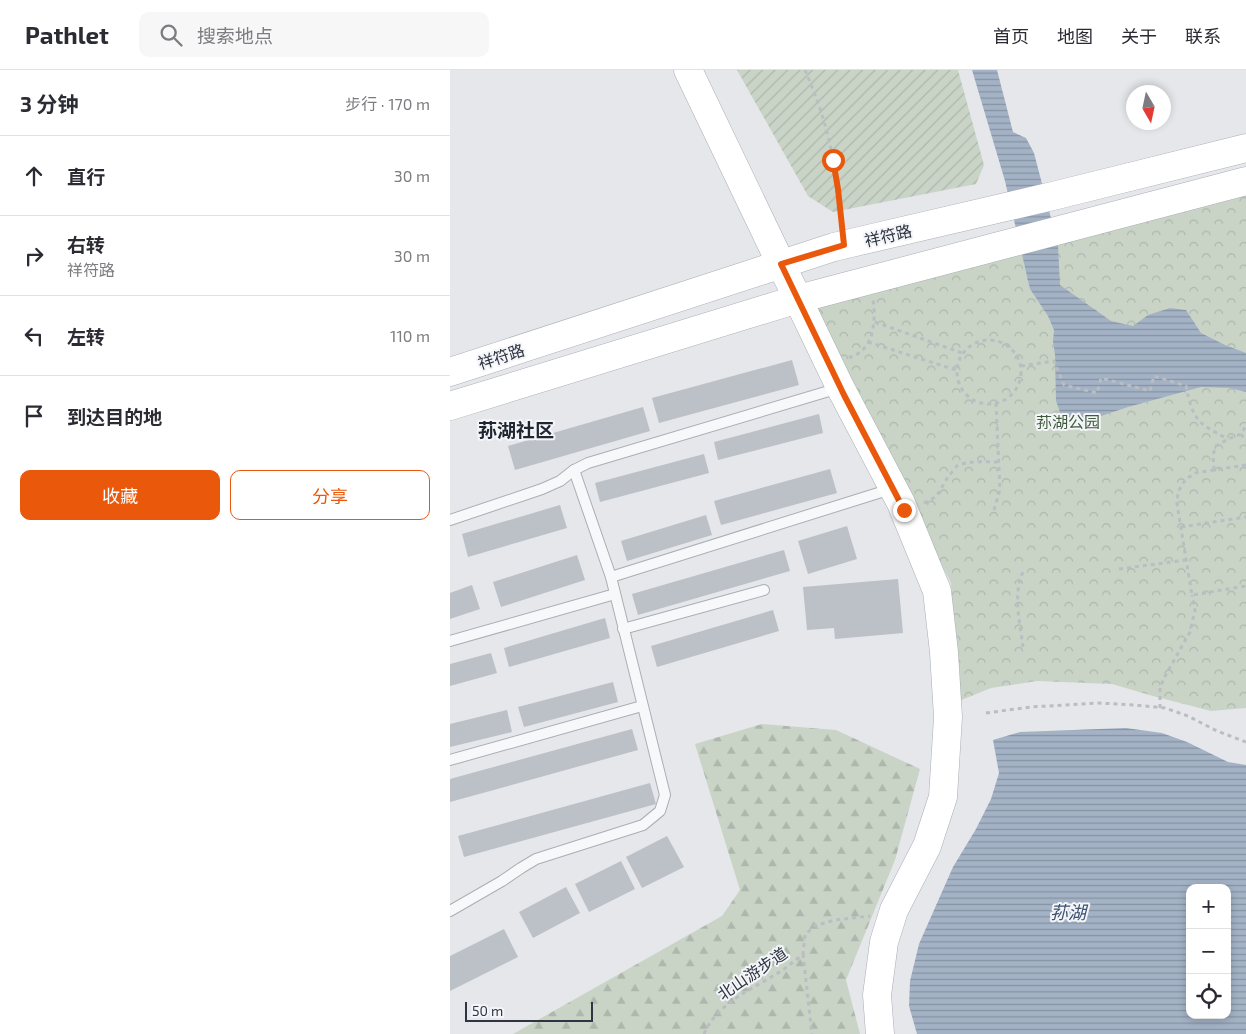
<!DOCTYPE html>
<html lang="zh">
<head>
<meta charset="utf-8">
<style>
	:root { --surface:#fff; --page:#f7f7f7; --text:#2b2b33; --muted:#7c7c81; --line:#e1e1e2; --accent:#ea580c }
	body { margin:0; font-family:"Exo 2","Noto Sans SC",sans-serif; background:var(--page); color:var(--text) }
	.controls { position:absolute; right:15px; bottom:15px; display:grid; overflow:hidden; border-radius:10px; box-shadow:0 2px 8px #0003 }
	.controls button { width:45px; height:45px; display:grid; place-items:center; padding:0; border:0; border-bottom:1px solid var(--line); background:var(--surface); color:var(--text); font:25px sans-serif }
	.compass { position:absolute; left:676px; top:15px; width:45px; height:45px; border-radius:50%; background:var(--surface); box-shadow:0 2px 8px #0003; rotate:171deg }
	.scale { position:absolute; left:15px; bottom:12px; width:128px; box-sizing:border-box; padding-left:5px; border:2px solid #2e3441; border-top:0; font-size:14px; line-height:18px; white-space:nowrap; color:#2e3441; -webkit-text-stroke:4px #f4f5f8; paint-order:stroke }
	.stop { position:absolute; width:15px; height:15px; margin:-11px; border:4px solid #ea580c; border-radius:50%; background:#fff }
	.stop.end { background:#ea580c; border-color:#fff; box-shadow:0 1px 5px #0008 }
	.list { margin:0; padding:0; list-style:none }
	h2 { display:flex; justify-content:space-between; align-items:center; height:65px; margin:0; padding:0 20px; font-size:21px }
	h2 small { font-size:16px; font-weight:400; color:var(--muted) }
	.list li { display:grid; grid-template-columns:32px 1fr auto; gap:15px; align-items:center; box-sizing:border-box; height:80px; padding:0 20px; border-top:1px solid var(--line) }
	.list b { display:block; font-size:19px; white-space:nowrap }
	.list p { margin:0; font-size:16px; white-space:nowrap; color:var(--muted) }
	.list em { font-size:16px; font-style:normal; color:var(--muted) }
	.actions { display:flex; gap:10px; padding:15px 20px }
	.actions a { flex:1; padding:11px 0; border:1px solid var(--accent); border-radius:10px; text-align:center; font-size:18px; color:var(--accent) }
	.actions .main { background:var(--accent); color:#fff }
	.icon { flex:none; width:28px; height:28px; fill:none; stroke:currentColor; stroke-width:2; stroke-linecap:round; stroke-linejoin:round }
	.map { position:relative; flex:none; width:796px; height:964px; overflow:hidden }
	header { display:flex; align-items:center; gap:30px; box-sizing:border-box; height:70px; padding:0 25px; background:var(--surface); border-bottom:1px solid var(--line) }
	header strong { font-size:24px }
	nav { display:flex; gap:28px; margin-inline-start:auto; font-size:18px }
	.search { width:350px; height:45px; background:var(--page); display:flex; align-items:center; gap:12px; box-sizing:border-box; padding:0 18px; border-radius:10px; color:var(--muted); font-size:19px }
	main { display:flex }
	aside { flex:1; background:var(--surface) }
	.map>svg:first-child { display:block }
	.forest { fill:url(#forest-firs) }
	.park { fill:url(#park-crowns) }
	.garden { fill:url(#garden-furrows) }
	.water { fill:url(#water-rules); fill-rule:evenodd }
	.building { fill:#bcc0c7 }
	.lines { fill:none; stroke-linecap:round; stroke-linejoin:round }
	.lane-casing { stroke:#aaaeb5; stroke-width:12 }
	.secondary-casing { stroke:#aaaeb5; stroke-width:29 }
	.path { stroke:#bbbdc2; stroke-width:3; stroke-dasharray:4 4; stroke-linecap:butt }
	.lane { stroke:#f7f8f9; stroke-width:10 }
	.secondary { stroke:#fff; stroke-width:28 }
	.route { stroke:#ea580c; stroke-width:6 }
	.labels { text-anchor:middle; dominant-baseline:central; stroke-width:4; stroke-linejoin:round; paint-order:stroke }
	.street-label { font-size:16px; fill:#2e3441; stroke:#f4f5f8 }
	.park-label { font-size:16px; fill:#415b3d; stroke:#f4f5f8 }
	.water-label { font-size:18px; font-style:italic; fill:#3c5171; stroke:#f4f5f8 }
	.quarter-label { font-size:19px; font-weight:bold; fill:#202532; stroke:#f4f5f8 }
</style>
</head>
<body>
<header>
<strong>Pathlet</strong>
<div class="search"><svg class="icon" aria-label="search" viewBox="0 0 24 24"><circle cx="10" cy="10" r="6"/><path d="M15 15l6 6"/></svg>搜索地点</div>
<nav><a>首页</a><a>地图</a><a>关于</a><a>联系</a></nav>
</header>
<main>
<aside>
<h2>3 分钟<small>步行 · 170 m</small></h2>
<ul class="list">
<li><svg class="icon" aria-label="ahead" viewBox="0 0 24 24"><path d="M12 20V5M6 11l6-6 6 6"/></svg><div><b>直行</b></div><em>30 m</em></li>
<li><svg class="icon" aria-label="right" viewBox="0 0 24 24"><path d="M7 20v-9h11M14 6l5 5-5 5"/></svg><div><b>右转</b><p>祥符路</p></div><em>30 m</em></li>
<li><svg class="icon" aria-label="left" viewBox="0 0 24 24"><path d="M17 20v-9H6M10 6l-5 5 5 5"/></svg><div><b>左转</b></div><em>110 m</em></li>
<li><svg class="icon" aria-label="arrive" viewBox="0 0 24 24"><path d="M6 21V4h12l-3 4 3 4H6"/></svg><div><b>到达目的地</b></div></li>
</ul>
<div class="actions"><a class="main">收藏</a><a>分享</a></div>
</aside>
<div class="map">
<svg width="796" height="964" viewBox="0 0 796 964">
	<defs>
		<pattern id="forest-firs" width="22" height="20" patternUnits="userSpaceOnUse" patternTransform="scale(1.25)"><rect width="22" height="20" fill="#c9d4c7"/><path d="M5 1l3.5 6h-7zM16 11l3.5 6h-7z" fill="#adb7ac"/></pattern>
		<pattern id="park-crowns" width="20" height="18" patternUnits="userSpaceOnUse" patternTransform="scale(1.25)"><rect width="20" height="18" fill="#c9d4c7"/><path d="M2 6a3 3 0 1 1 6 0M12 15a3 3 0 1 1 6 0" fill="none" stroke="#adb7ac"/></pattern>
		<pattern id="garden-furrows" width="10" height="10" patternUnits="userSpaceOnUse" patternTransform="scale(1.25)"><rect width="10" height="10" fill="#c9d4c7"/><path d="M-1 1l2-2M0 10L10 0M9 11l2-2" fill="none" stroke="#adb7ac"/></pattern>
		<pattern id="water-rules" width="6" height="5" patternUnits="userSpaceOnUse" patternTransform="scale(1.25)"><rect width="6" height="5" fill="#a4b2c6"/><path d="M0 2.5h6" fill="none" stroke="#8692a2"/></pattern>
	</defs>
	<rect width="100%" height="100%" fill="#e5e7eb"/>
	<path class="forest" d="M312 654 386 660 470 699 445 790 396 910 410 964H63L272 846 290 820 245 674Z"/>
	<path class="park" d="M796 120V638L761 641 703 626 662 614 587 611 541 618 509 631 501 513 360 237Z"/>
	<path class="garden" d="M287 0H508L534 95 526 114 383 142 358 126Z"/>
	<g class="water">
		<path d="M522 0H547L563 62 576 68 584 83 608 175 610 215 661 251 683 256 698 245 720 238 736 240 751 263 775 275 796 283V322L780 318 751 317 678 337 651 346 626 351 612 348 606 331 605 285 603 271 604 260 598 246 580 219 555 111Z"/>
		<path d="M676 658 712 663 737 672 778 692 796 695V964H467L459 936 460 911 469 874 503 797 526 759 541 729 549 703 543 670 570 662ZM740 818H777V945H740Z"/>
	</g>
	<g class="building">
		<path d="M342 290 349 315 209 353 202 328Z"/>
		<path d="M193 337 200 361 65 400 58 376Z"/>
		<path d="M369 344 373 363 268 390 264 372Z"/>
		<path d="M254 384 259 403 150 432 145 413Z"/>
		<path d="M380 399 387 423 271 455 264 431Z"/>
		<path d="M110 435 117 458 18 487 12 464Z"/>
		<path d="M256 445 262 465 177 491 171 471Z"/>
		<path d="M397 456 407 489 358 504 348 471Z"/>
		<path d="M334 480 340 501 188 545 182 524Z"/>
		<path d="M127 485 135 510 51 537 43 512Z"/>
		<path d="M448 509 453 563 385 569 384 558 357 560 353 517Z"/>
		<path d="M22 515 30 539 0 549V523Z"/>
		<path d="M323 540 329 561 207 597 201 576Z"/>
		<path d="M155 548 160 568 59 597 54 578Z"/>
		<path d="M41 583 47 603 0 616V594Z"/>
		<path d="M163 612 168 632 74 657 68 637Z"/>
		<path d="M57 640 62 662 0 677V654Z"/>
		<path d="M182 659 188 680 0 732V709Z"/>
		<path d="M200 713 206 734 14 787 8 766Z"/>
		<path d="M217 766 234 797 192 818 176 787Z"/>
		<path d="M171 791 185 819 139 842 125 814Z"/>
		<path d="M116 817 130 843 83 868 69 842Z"/>
		<path d="M54 859 68 887 0 921V886Z"/>
	</g>
	<g class="lines">
		<g class="lane-casing">
			<g id="lane">
				<path d="M0 450 92 419 110 411 124 400 138 393 389 318"/>
				<path d="M161 507 441 419"/>
				<path d="M173 559 314 520"/>
				<path d="M0 571 165 524"/>
				<path d="M0 690 192 636"/>
				<path d="M0 841 52 811 71 798 86 789 193 755 210 741 215 725 161 507 124 400"/>
			</g>
		</g>
		<g class="secondary-casing">
			<g id="secondary">
				<path d="M238 0 390 317 451 433 487 521 494 582 498 647 493 727 477 776 444 840 434 872 427 925 430 964"/>
				<path d="M0 302 384 177 607 125 796 78"/>
				<path d="M0 336 348 229 796 111"/>
			</g>
		</g>
		<g class="path">
			<path d="M355 0C363 19 371 39 376 59 385 90 389 122 392 154"/>
			<path d="M425 252 512 283"/>
			<circle cx="539" cy="302" r="32"/>
			<path d="M418 272 506 300"/>
			<path d="M399 288C402 286 407 285 410 282 424 272 426 247 423 230"/>
			<path d="M571 296 604 291 614 315 647 323 651 308 700 321 704 306 736 316C743 350 747 353 778 369"/>
			<path d="M791 364 796 371"/>
			<path d="M796 395 745 403 735 410 728 422 727 434 742 525 796 516"/>
			<path d="M764 400 763 385 766 376 778 369 791 364 796 356"/>
			<path d="M474 433C493 426 490 415 502 402 503 401 506 397 507 396 519 390 536 392 550 392"/>
			<path d="M544 440 550 420 546 333"/>
			<path d="M731 457 796 447"/>
			<path d="M669 499 736 490"/>
			<path d="M573 577C570 553 562 522 574 500"/>
			<path d="M710 638V618L714 608 740 562 745 540 742 525"/>
			<path d="M536 643 581 637 648 633 685 635 715 638 738 646 767 661 796 672"/>
			<path d="M353 884 362 964"/>
			<path d="M254 964C268 931 306 918 334 899 341 894 347 889 353 884L355 865 364 856 385 850 420 846"/>
		</g>
		<use href="#lane" class="lane"/>
		<use href="#secondary" class="secondary"/>
	</g>
	<g class="lines">
		<path class="route" d="M383 90 388 119 394 175 331 194 394 325 454 440"/>
	</g>
	<g class="labels">
		<g class="street-label">
			<text transform="translate(438 165) rotate(-13)">祥符路</text>
			<text transform="translate(51 286) rotate(-18)">祥符路</text>
			<text transform="translate(302 903) rotate(-34)">北山游步道</text>
		</g>
		<g class="park-label">
			<text x="618" y="351">荪湖公园</text>
		</g>
		<g class="water-label">
			<text x="618" y="842">荪湖</text>
		</g>
		<g class="quarter-label">
			<text x="66" y="359">荪湖社区</text>
		</g>
	</g>
</svg>
<div class="controls">
<button>+</button>
<button>−</button>
<button><svg class="icon" aria-label="locate" viewBox="0 0 24 24"><circle cx="12" cy="12" r="6"/><path d="M12 2v4M12 18v4M2 12h4M18 12h4"/></svg></button>
</div>
<svg class="compass" viewBox="-18 -18 36 36"><path d="M0-13l5 13h-10z" fill="#e53935"/><path d="M0 13l5-13h-10z" fill="#7c7c81"/></svg>
<div class="scale">50 m</div>
<div class="stop" style="left:383px;top:90px"></div>
<div class="stop end" style="left:454px;top:440px"></div>
</div>
</main>
</body>
</html>
